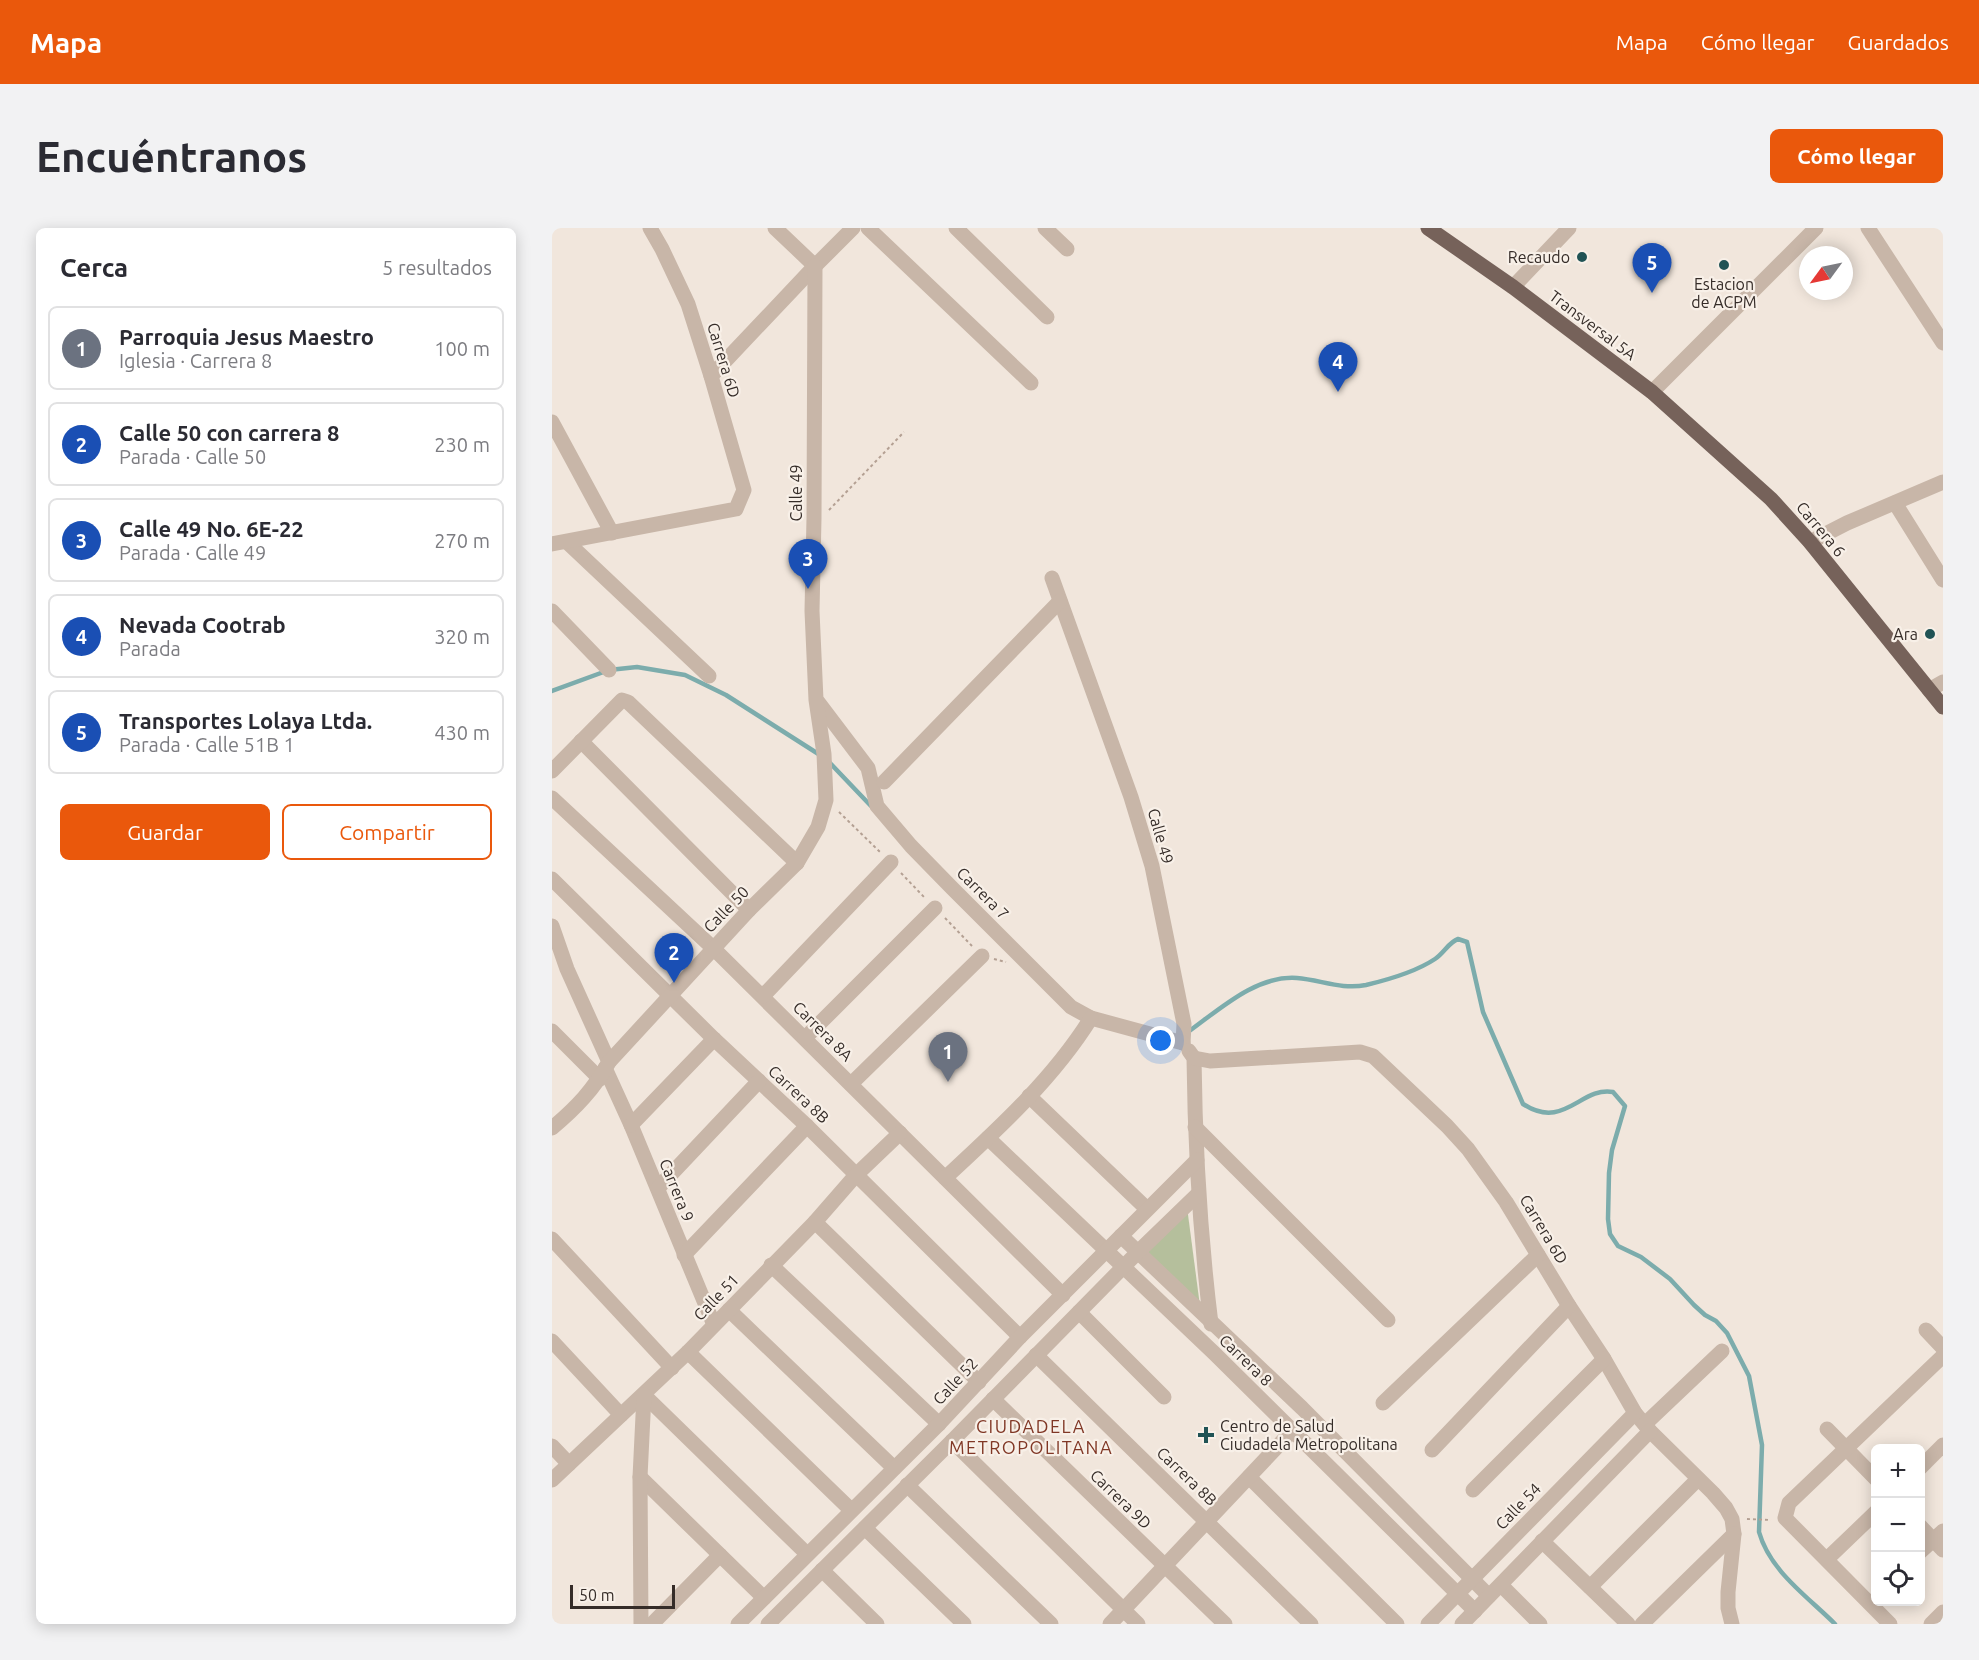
<!DOCTYPE html>
<html lang="es">
<head>
<meta charset="utf-8">
<style>
	:root { --surface:#fff; --page:#f2f2f3; --text:#2b2b33; --muted:#7c7c81; --line:#e1e1e2; --accent:#ea580c }
	body { margin:0; font-family:Ubuntu,sans-serif; background:var(--page); color:var(--text) }
	.controls { position:absolute; right:18px; bottom:18px; display:grid; overflow:hidden; border-radius:9px; box-shadow:0 3px 15px #0003 }
	.controls button { width:54px; height:54px; display:grid; place-items:center; padding:0; border:0; border-bottom:2px solid var(--line); background:var(--surface); color:var(--text); font:30px sans-serif }
	.compass { position:absolute; left:1247px; top:18px; width:54px; height:54px; border-radius:50%; background:var(--surface); box-shadow:0 3px 15px #0003; rotate:237deg }
	.scale { position:absolute; left:18px; bottom:15px; width:105px; box-sizing:border-box; padding-left:6px; border:3px solid #352c28; border-top:0; font-size:16px; line-height:21px; white-space:nowrap; color:#352c28; -webkit-text-stroke:4px #f8f0e8; paint-order:stroke }
	.you { position:absolute; left:609px; top:813px; width:21px; height:21px; margin:-15px; border:4px solid #fff; border-radius:50%; background:#1a73e8; box-shadow:0 0 0 9px #1a73e833 }
	.badge { display:grid; place-items:center; width:39px; height:39px; border-radius:50%; background:var(--accent); color:#fff; font-size:20px; font-weight:700 }
	.pin { position:absolute; translate:-50% -50px; filter:drop-shadow(0 2px 3px #0008) }
	.pin::after { content:''; position:absolute; top:32px; width:21px; height:18px; background:inherit; clip-path:polygon(0 0,100% 0,50% 100%) }
	.list { margin:0; padding:0; list-style:none }
	h2 { display:flex; justify-content:space-between; align-items:center; height:78px; margin:0; padding:0 24px; font-size:26px }
	h2 small { font-size:20px; font-weight:400; color:var(--muted) }
	.list li { display:grid; grid-template-columns:39px 1fr auto; gap:18px; align-items:center; box-sizing:border-box; height:84px; margin:0 12px 12px; padding:0 12px; border:2px solid var(--line); border-radius:9px }
	.list b { display:block; font-size:22px; white-space:nowrap }
	.list p { margin:0; font-size:20px; white-space:nowrap; color:var(--muted) }
	.list em { font-size:20px; font-style:normal; color:var(--muted) }
	.actions { display:flex; gap:12px; padding:18px 24px }
	.actions a { flex:1; padding:14px 0; border:2px solid var(--accent); border-radius:9px; text-align:center; font-size:21px; color:var(--accent) }
	.actions .main { background:var(--accent); color:#fff }
	.icon { flex:none; width:33px; height:33px; fill:none; stroke:currentColor; stroke-width:2; stroke-linecap:round; stroke-linejoin:round }
	.map { position:relative; flex:none; width:1391px; height:1396px; overflow:hidden; border-radius:9px }
	header { display:flex; align-items:center; gap:36px; box-sizing:border-box; height:84px; padding:0 30px; background:var(--accent); color:#fff }
	header strong { font-size:28px }
	nav { display:flex; gap:33px; margin-inline-start:auto; font-size:21px }
	.intro { display:flex; align-items:center; justify-content:space-between; box-sizing:border-box; height:144px; padding:0 36px }
	h1 { margin:0; font-size:42px }
	.button { padding:15px 27px; border-radius:9px; background:var(--accent); color:#fff; font-size:21px; font-weight:700 }
	main { display:flex; gap:36px; padding:0 36px }
	aside { flex:1; background:var(--surface); border-radius:9px; box-shadow:0 3px 15px #0003 }
	.map>svg:first-child { display:block }
	.green { fill:#b5bf9c }
	.lines { fill:none; stroke-linecap:round; stroke-linejoin:round }
	.stream { stroke:#7cacac; stroke-width:4.5 }
	.path { stroke:#b4a093; stroke-width:2; stroke-dasharray:3 3; stroke-linecap:butt }
	.minor { stroke:#c8b6a8; stroke-width:15 }
	.major { stroke:#76625a; stroke-width:15 }
	.poi-dot { fill:#205355; stroke:#f8f0e8; stroke-width:2 }
	.labels { text-anchor:middle; dominant-baseline:central; stroke-width:4.5; stroke-linejoin:round; paint-order:stroke }
	.poi-label { font-size:16px; fill:#352c28; stroke:#f8f0e8; text-anchor:end }
	.street-label { font-size:16px; fill:#352c28; stroke:#f8f0e8 }
	.neighbourhood-label { font-size:18px; letter-spacing:1.5px; fill:#803725; stroke:#f8f0e8 }
</style>
</head>
<body>
<header>
<strong>Mapa</strong>
<nav><a>Mapa</a><a>Cómo llegar</a><a>Guardados</a></nav>
</header>
<div class="intro"><h1>Encuéntranos</h1><a class="button">Cómo llegar</a></div>
<main>
<aside>
<h2>Cerca<small>5 resultados</small></h2>
<ul class="list">
<li><span class="badge" style="background:#6b7280">1</span><div><b>Parroquia Jesus Maestro</b><p>Iglesia · Carrera 8</p></div><em>100 m</em></li>
<li><span class="badge" style="background:#1a4fb4">2</span><div><b>Calle 50 con carrera 8</b><p>Parada · Calle 50</p></div><em>230 m</em></li>
<li><span class="badge" style="background:#1a4fb4">3</span><div><b>Calle 49 No. 6E-22</b><p>Parada · Calle 49</p></div><em>270 m</em></li>
<li><span class="badge" style="background:#1a4fb4">4</span><div><b>Nevada Cootrab</b><p>Parada</p></div><em>320 m</em></li>
<li><span class="badge" style="background:#1a4fb4">5</span><div><b>Transportes Lolaya Ltda.</b><p>Parada · Calle 51B 1</p></div><em>430 m</em></li>
</ul>
<div class="actions"><a class="main">Guardar</a><a>Compartir</a></div>
</aside>
<div class="map">
<svg width="1391" height="1396" viewBox="0 0 1391 1396">
	<rect width="100%" height="100%" fill="#f1e6dc"/>
	<path class="green" d="M635 979 648 1078 590 1023Z"/>
	<g class="lines">
		<g class="stream">
			<path d="M0 463 57 442 85 439 133 447 174 467 268 527"/>
			<path d="M277 534 319 578"/>
			<path d="M636 804C668 781 704 747 745 750 769 752 790 762 814 757 835 752 865 743 883 731 892 725 897 714 906 711L915 714 931 784 971 876C1012 903 1029 858 1061 864L1073 878 1060 922 1057 945 1056 991 1058 1006 1066 1018 1089 1029 1118 1051 1142 1077 1153 1087 1164 1093 1175 1105 1197 1148 1210 1217 1207 1304C1218 1343 1255 1368 1283 1396"/>
		</g>
		<g class="path">
			<path d="M277 282 352 204"/>
			<path d="M287 584 328 624"/>
			<path d="M349 645 372 669"/>
			<path d="M393 690 420 718"/>
			<path d="M442 731 454 734"/>
			<path d="M1195 1291 1219 1292"/>
		</g>
		<g class="minor">
			<path d="M223 0 263 38"/>
			<path d="M316 0 479 155"/>
			<path d="M404 0 495 89"/>
			<path d="M493 0 515 21"/>
			<path d="M1316 0 1391 115"/>
			<path d="M961 59 1017 0"/>
			<path d="M159 148 263 38 301 0"/>
			<path d="M1100 164 1264 0"/>
			<path d="M0 194 60 305"/>
			<path d="M1343 275 1391 352"/>
			<path d="M15 314 157 448"/>
			<path d="M1258 314 1295 295 1391 254"/>
			<path d="M0 316 184 281 192 262 159 148 136 76 110 21 98 0"/>
			<path d="M500 350 579 569 600 638 632 796 631 815"/>
			<path d="M0 383 57 442"/>
			<path d="M1377 462 1391 454"/>
			<path d="M266 474 316 540 325 578 359 618 400 660 519 779 539 790 631 815"/>
			<path d="M29 513 197 682"/>
			<path d="M0 543 70 472 76 474 245 635"/>
			<path d="M332 554 508 373"/>
			<path d="M0 570 161 720 511 1067"/>
			<path d="M0 651 162 811 255 898 468 1109"/>
			<path d="M0 698 15 741 57 834"/>
			<path d="M211 768 339 634"/>
			<path d="M0 803 48 851"/>
			<path d="M253 810 383 680"/>
			<path d="M637 823 642 830C643 920 648 1007 659 1096"/>
			<path d="M642 830 658 833 808 824 821 828 895 898 916 921 954 974 1017 1078 1052 1131 1083 1185 1098 1203 1161 1265 1174 1280 1180 1291 1182 1306 1176 1364V1380L1180 1396"/>
			<path d="M53 840 79 897 162 1097"/>
			<path d="M299 856 430 728"/>
			<path d="M477 868 595 981"/>
			<path d="M79 897 162 811"/>
			<path d="M643 899 836 1092"/>
			<path d="M0 900C24 880 42 861 57 834L197 682 245 635 266 599 274 572 272 526 264 472 260 383 262 290 263 38"/>
			<path d="M436 910 662 1125 923 1383"/>
			<path d="M393 950C446 901 501 851 539 790"/>
			<path d="M106 960 207 853"/>
			<path d="M263 994 427 1154"/>
			<path d="M569 1008 750 1180 937 1368"/>
			<path d="M0 1011 120 1140"/>
			<path d="M132 1027 255 898"/>
			<path d="M219 1037 387 1196"/>
			<path d="M177 1082 342 1240"/>
			<path d="M527 1084 612 1169"/>
			<path d="M1374 1102 1391 1120"/>
			<path d="M0 1113 69 1187"/>
			<path d="M136 1124 299 1282"/>
			<path d="M484 1127 759 1396"/>
			<path d="M92 1167 255 1326"/>
			<path d="M441 1171 673 1396"/>
			<path d="M831 1175 986 1027"/>
			<path d="M1093 1196 1170 1123"/>
			<path d="M1275 1201 1324 1251"/>
			<path d="M400 1213 586 1396"/>
			<path d="M0 1218 17 1236"/>
			<path d="M880 1222 1017 1078"/>
			<path d="M1368 1240 1391 1217"/>
			<path d="M88 1249 212 1370"/>
			<path d="M697 1249 845 1396"/>
			<path d="M0 1252 136 1124 263 994 304 947 348 905"/>
			<path d="M355 1257 499 1396"/>
			<path d="M921 1262 1052 1131"/>
			<path d="M1368 1298 1391 1322"/>
			<path d="M313 1300 412 1396"/>
			<path d="M990 1313 1076 1396"/>
			<path d="M1368 1324 1391 1303"/>
			<path d="M1275 1331 1324 1284"/>
			<path d="M270 1342 325 1396"/>
			<path d="M949 1357 988 1396"/>
			<path d="M1038 1359 1146 1251"/>
			<path d="M89 1396 88 1249 92 1167"/>
			<path d="M100 1396 168 1327"/>
			<path d="M186 1396 387 1196 468 1109 645 932"/>
			<path d="M216 1396 400 1213 586 1024 646 966"/>
			<path d="M558 1396 741 1202"/>
			<path d="M876 1396 1083 1185"/>
			<path d="M910 1396 1098 1203"/>
			<path d="M1090 1396 1182 1306"/>
			<path d="M1338 1396 1233 1290 1237 1275 1391 1128"/>
			<path d="M1379 1396 1391 1384"/>
		</g>
		<path class="major" d="M876 0 961 59 1100 164 1219 271 1258 314 1391 479"/>
	</g>
	<g class="poi-dot">
		<circle cx="1030" cy="29" r="6"/>
		<circle cx="1172" cy="37" r="6"/>
		<circle cx="1378" cy="406" r="6"/>
		<path d="M651 1198h6v6h6v6h-6v6h-6v-6h-6v-6h6z"/>
	</g>
	<g class="labels">
		<g class="poi-label">
			<text x="1018" y="29">Recaudo</text>
			<text x="1172" y="56" text-anchor="middle">Estacion<tspan x="1172" dy="18">de ACPM</tspan></text>
			<text x="1366" y="406">Ara</text>
			<text x="668" y="1198" text-anchor="start">Centro de Salud<tspan x="668" dy="18">Ciudadela Metropolitana</tspan></text>
		</g>
		<g class="street-label">
			<text transform="translate(1041 97) rotate(37)">Transversal 5A</text>
			<text transform="translate(172 132) rotate(73)">Carrera 6D</text>
			<text transform="translate(244 265) rotate(-90)">Calle 49</text>
			<text transform="translate(1269 301) rotate(50)">Carrera 6</text>
			<text transform="translate(609 608) rotate(74)">Calle 49</text>
			<text transform="translate(431 665) rotate(45)">Carrera 7</text>
			<text transform="translate(174 681) rotate(-46)">Calle 50</text>
			<text transform="translate(271 803) rotate(45)">Carrera 8A</text>
			<text transform="translate(247 866) rotate(43)">Carrera 8B</text>
			<text transform="translate(125 962) rotate(68)">Carrera 9</text>
			<text transform="translate(992 1001) rotate(59)">Carrera 6D</text>
			<text transform="translate(164 1069) rotate(-46)">Calle 51</text>
			<text transform="translate(694 1132) rotate(44)">Carrera 8</text>
			<text transform="translate(403 1153) rotate(-47)">Calle 52</text>
			<text transform="translate(635 1248) rotate(44)">Carrera 8B</text>
			<text transform="translate(569 1271) rotate(44)">Carrera 9D</text>
			<text transform="translate(966 1278) rotate(-46)">Calle 54</text>
		</g>
		<g class="neighbourhood-label">
			<text x="479" y="1198">CIUDADELA<tspan x="479" dy="21">METROPOLITANA</tspan></text>
		</g>
	</g>
</svg>
<div class="controls">
<button>+</button>
<button>−</button>
<button><svg class="icon" aria-label="locate" viewBox="0 0 24 24"><circle cx="12" cy="12" r="6"/><path d="M12 2v4M12 18v4M2 12h4M18 12h4"/></svg></button>
</div>
<svg class="compass" viewBox="-18 -18 36 36"><path d="M0-13l5 13h-10z" fill="#e53935"/><path d="M0 13l5-13h-10z" fill="#7c7c81"/></svg>
<div class="scale">50 m</div>
<div class="you"></div>
<div class="pin badge" style="left:396px;top:854px;background:#6b7280">1</div>
<div class="pin badge" style="left:122px;top:755px;background:#1a4fb4">2</div>
<div class="pin badge" style="left:256px;top:361px;background:#1a4fb4">3</div>
<div class="pin badge" style="left:786px;top:164px;background:#1a4fb4">4</div>
<div class="pin badge" style="left:1100px;top:65px;background:#1a4fb4">5</div>
</div>
</main>
</body>
</html>
